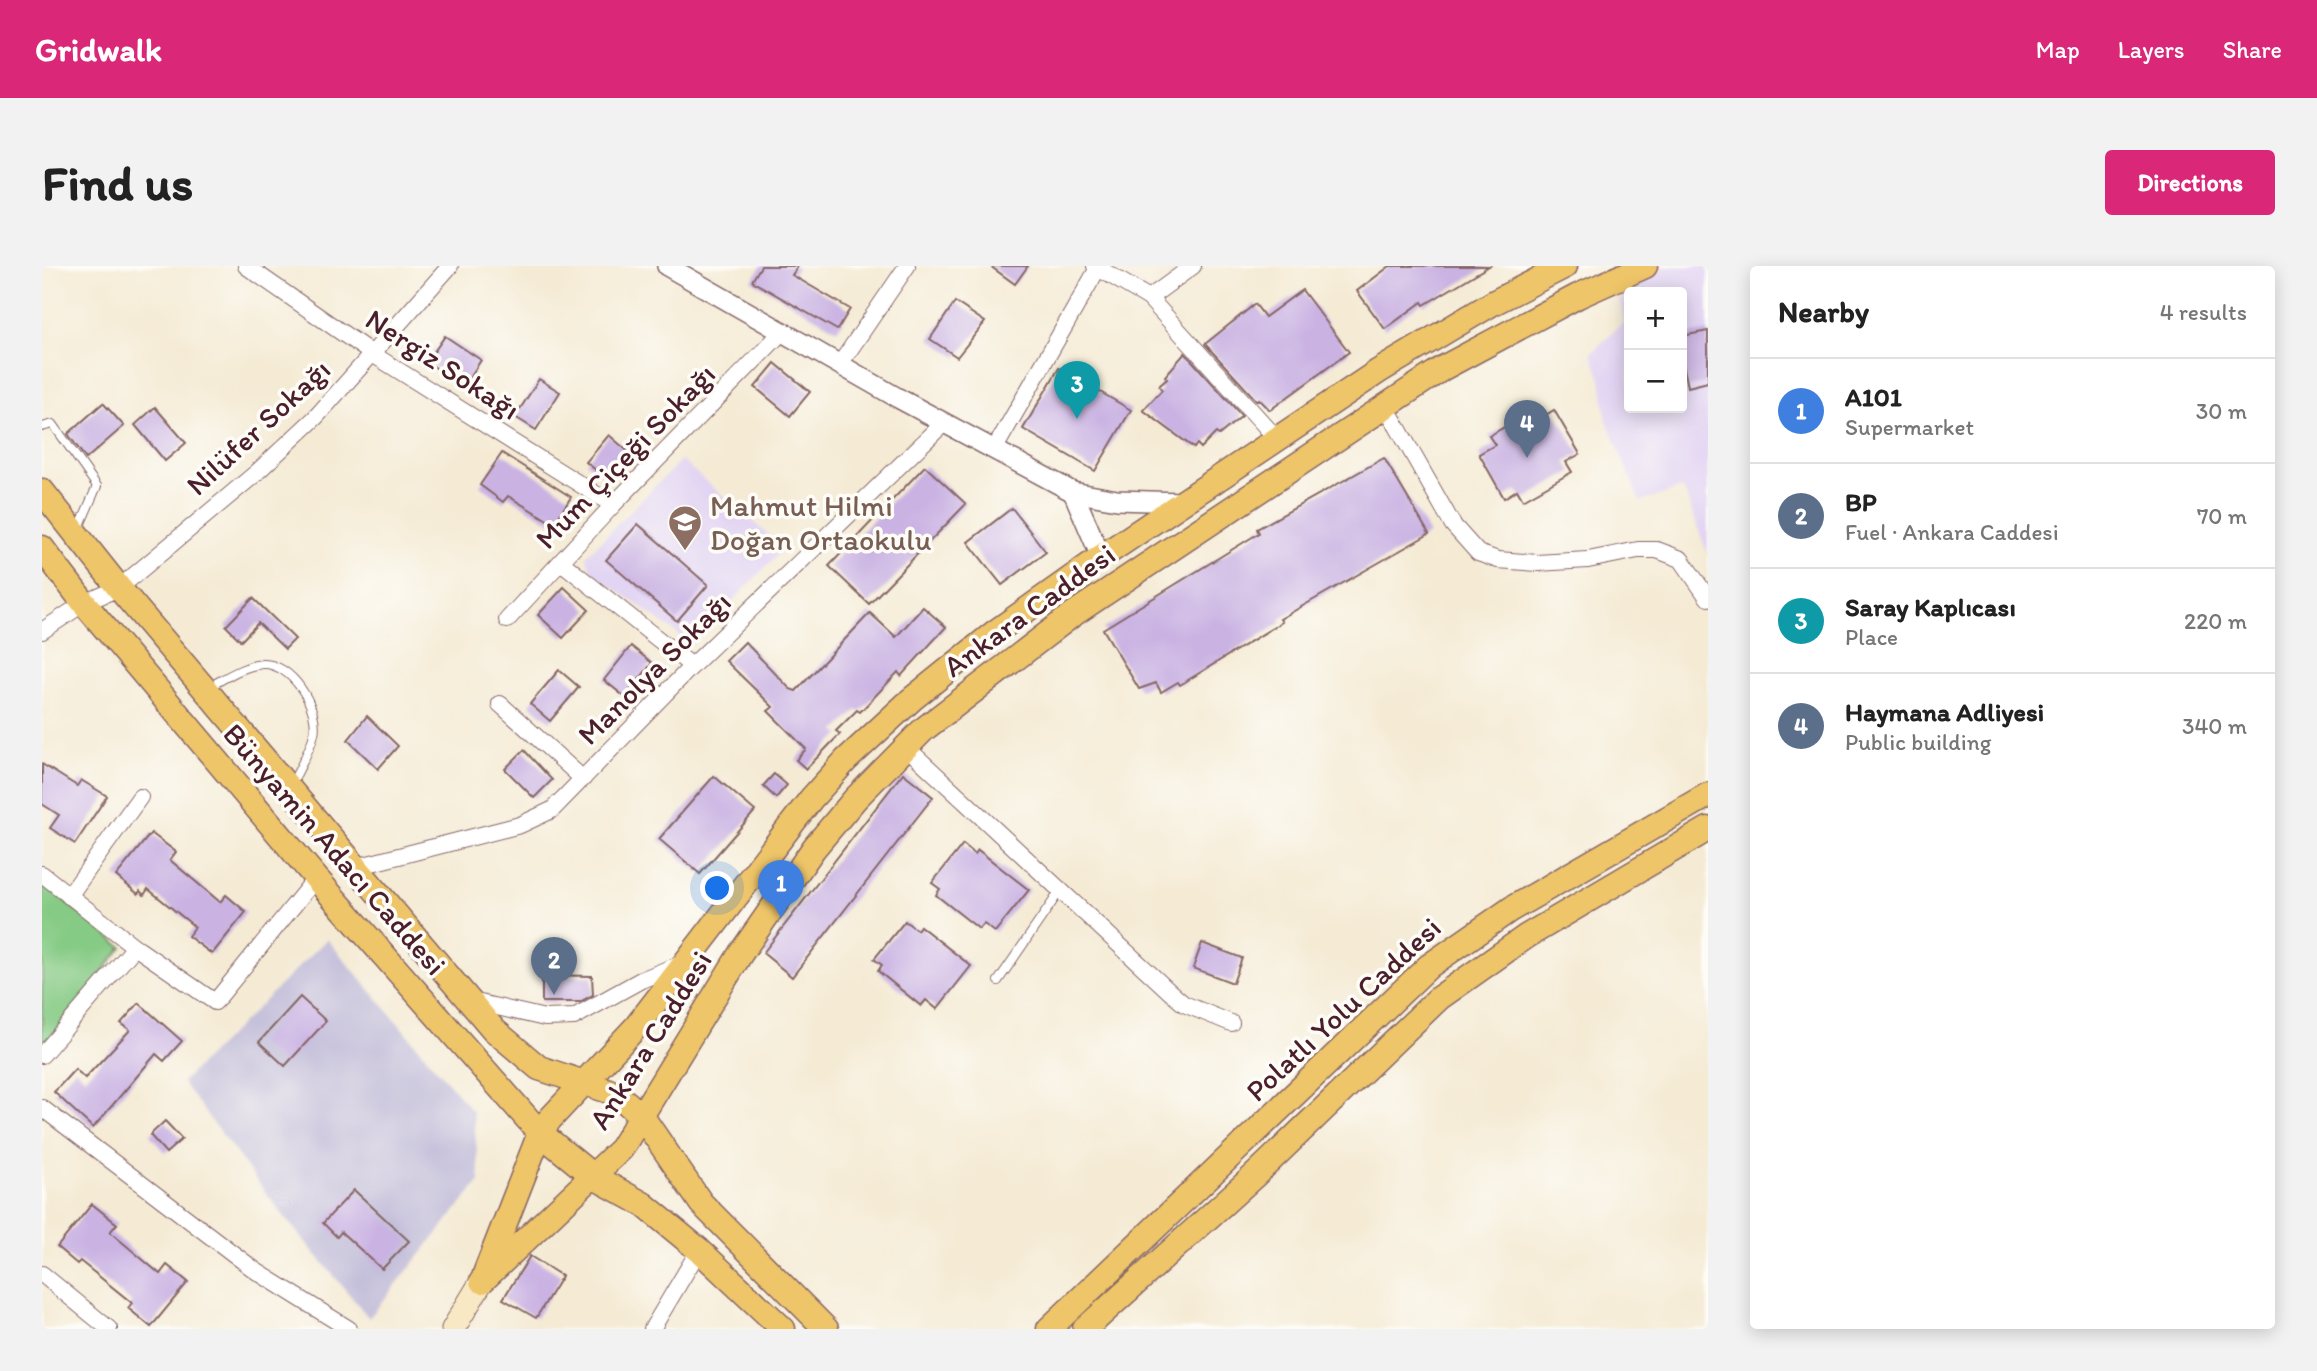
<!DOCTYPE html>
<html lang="en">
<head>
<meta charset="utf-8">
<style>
	:root { --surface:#fff; --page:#f2f2f2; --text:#222; --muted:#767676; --line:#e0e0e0; --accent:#db2777 }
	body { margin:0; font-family:Itim,sans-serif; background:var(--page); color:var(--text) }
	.controls { position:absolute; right:21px; top:21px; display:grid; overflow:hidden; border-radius:7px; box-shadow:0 4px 18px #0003 }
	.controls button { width:63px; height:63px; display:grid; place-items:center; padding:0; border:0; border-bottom:2px solid var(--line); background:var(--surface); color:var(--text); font:35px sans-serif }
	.you { position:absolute; left:676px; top:623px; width:24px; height:24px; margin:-18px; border:5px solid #fff; border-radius:50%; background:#1a73e8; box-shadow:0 0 0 10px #1a73e833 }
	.badge { display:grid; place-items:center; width:46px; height:46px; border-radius:50%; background:var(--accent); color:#fff; font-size:23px; font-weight:700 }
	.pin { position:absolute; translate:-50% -58px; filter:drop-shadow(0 2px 4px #0008) }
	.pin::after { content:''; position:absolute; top:37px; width:24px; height:21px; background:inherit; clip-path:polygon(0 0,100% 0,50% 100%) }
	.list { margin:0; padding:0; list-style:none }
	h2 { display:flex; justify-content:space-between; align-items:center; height:91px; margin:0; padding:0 28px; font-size:30px }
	h2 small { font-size:23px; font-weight:400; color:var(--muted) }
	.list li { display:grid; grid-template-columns:46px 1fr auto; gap:21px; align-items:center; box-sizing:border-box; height:105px; padding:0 28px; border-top:2px solid var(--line) }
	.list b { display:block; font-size:26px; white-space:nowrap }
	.list p { margin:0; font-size:23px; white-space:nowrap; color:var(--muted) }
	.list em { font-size:23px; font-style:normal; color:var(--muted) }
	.map { position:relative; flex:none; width:1666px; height:1063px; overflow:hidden; border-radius:7px }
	header { display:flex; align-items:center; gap:42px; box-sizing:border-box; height:98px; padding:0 35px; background:var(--accent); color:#fff }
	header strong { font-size:33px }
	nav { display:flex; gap:38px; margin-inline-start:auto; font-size:24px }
	.intro { display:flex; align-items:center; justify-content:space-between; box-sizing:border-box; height:168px; padding:0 42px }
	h1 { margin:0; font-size:49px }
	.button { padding:18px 32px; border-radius:7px; background:var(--accent); color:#fff; font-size:24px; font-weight:700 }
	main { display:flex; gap:42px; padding:0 42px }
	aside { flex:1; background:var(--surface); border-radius:7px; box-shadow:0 4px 18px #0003 }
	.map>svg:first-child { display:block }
	.built { fill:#e2d4f3; fill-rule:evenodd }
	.industrial { fill:#c5c0da }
	.green { fill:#86cb85; stroke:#687558; stroke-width:2 }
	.building { fill:#cab3e3 }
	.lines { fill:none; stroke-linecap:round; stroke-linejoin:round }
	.service-casing { stroke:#866666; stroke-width:10 }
	.minor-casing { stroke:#866666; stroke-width:18 }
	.tertiary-casing { stroke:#866666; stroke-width:22 }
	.secondary-casing { stroke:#866666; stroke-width:25 }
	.primary-casing { stroke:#866666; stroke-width:27 }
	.service { stroke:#fff; stroke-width:8 }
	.minor { stroke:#fff; stroke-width:16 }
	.tertiary { stroke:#fff; stroke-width:19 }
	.secondary { stroke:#f8e8c3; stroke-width:23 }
	.primary { stroke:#eec569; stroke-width:24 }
	.labels { text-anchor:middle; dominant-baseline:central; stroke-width:7; stroke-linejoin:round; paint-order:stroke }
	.street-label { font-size:30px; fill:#4a1f2b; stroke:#fdfcf7 }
	.education-label { font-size:30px; fill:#785e54; stroke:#fdfcf7; text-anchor:start }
</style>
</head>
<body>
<header>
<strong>Gridwalk</strong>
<nav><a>Map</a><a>Layers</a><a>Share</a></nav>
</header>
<div class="intro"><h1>Find us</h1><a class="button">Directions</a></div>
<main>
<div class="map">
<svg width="1666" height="1063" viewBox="0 0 1666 1063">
	<rect width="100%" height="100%" fill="#fdfcf7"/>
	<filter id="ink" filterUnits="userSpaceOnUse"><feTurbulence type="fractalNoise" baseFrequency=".0143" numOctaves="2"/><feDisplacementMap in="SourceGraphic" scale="14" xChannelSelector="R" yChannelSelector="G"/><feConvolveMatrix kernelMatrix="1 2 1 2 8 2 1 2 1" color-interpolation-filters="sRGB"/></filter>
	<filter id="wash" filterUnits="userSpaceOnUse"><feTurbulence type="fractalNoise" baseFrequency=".00686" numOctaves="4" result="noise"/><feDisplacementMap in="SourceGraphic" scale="28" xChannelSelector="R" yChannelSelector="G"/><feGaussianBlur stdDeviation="1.57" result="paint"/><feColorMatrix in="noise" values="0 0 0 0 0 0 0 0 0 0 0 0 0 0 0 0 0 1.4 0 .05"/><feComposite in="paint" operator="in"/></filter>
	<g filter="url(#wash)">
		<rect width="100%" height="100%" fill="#f5ebd5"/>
		<g class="built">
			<path d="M1626 0H1666V289L1641 222 1598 236 1565 155 1559 113 1549 87 1582 56 1575 21ZM1587 26H1640V142H1587Z"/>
			<path d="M639 194 742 282 650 378 550 306 544 290Z"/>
		</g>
		<path class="industrial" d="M285 673 431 846 438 915 327 1052 240 948 140 816Z"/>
		<path class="green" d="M0 617 80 681 0 783Z"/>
		<g id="blocks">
			<g class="building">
				<path d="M719 0H756L750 9 808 43 795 64 710 15Z"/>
				<path d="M948 0H986L973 18Z"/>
				<path d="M1348 0H1447L1382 39 1380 36 1343 63 1315 25Z"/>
				<path d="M1260 24 1307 86 1228 144 1217 133 1215 135 1163 78 1213 38 1223 51Z"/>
				<path d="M913 36 943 56 915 91 888 73Z"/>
				<path d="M1666 65V116L1646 121 1640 92V70Z"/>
				<path d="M403 70 439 94 422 120 385 96Z"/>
				<path d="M1143 87 1200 150 1177 169 1174 167 1159 182 1155 178 1152 182 1101 144 1120 124 1117 120 1125 113 1123 110Z"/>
				<path d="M733 97 768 126 748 150 713 121Z"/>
				<path d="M1017 102 1089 144 1053 205 981 163Z"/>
				<path d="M497 113 518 126 494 164 473 151Z"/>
				<path d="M61 137 82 160 44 193 26 168Z"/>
				<path d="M113 141 144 177 123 195 93 159Z"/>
				<path d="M1512 144 1538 188 1524 196 1530 206 1481 234 1475 224 1462 232 1437 188 1453 179 1447 170 1488 146 1494 155Z"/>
				<path d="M567 169 589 188 566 214 544 196Z"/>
				<path d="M460 187 529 231 512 258 466 230 461 236 438 219Z"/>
				<path d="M1342 192 1387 268 1238 353 1240 356 1138 419 1136 416 1119 426 1114 417 1097 423 1061 363 1217 267 1215 263Z"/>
				<path d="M883 200 924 238 827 338 787 300Z"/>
				<path d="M970 242 1004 286 960 319 926 276Z"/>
				<path d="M596 258 666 319 635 355 564 294Z"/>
				<path d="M522 321 547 344 521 372 496 349Z"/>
				<path d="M211 332 253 373 243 383 216 357 199 375 184 360Z"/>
				<path d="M881 341 904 361 859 410 856 406 818 446 815 444 794 465 798 468 764 503 754 494 764 483 726 445 731 441 684 395 703 376 748 423 754 425 828 347 854 371Z"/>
				<path d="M589 380 610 397 583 431 562 414Z"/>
				<path d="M517 404 537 421 508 455 488 438Z"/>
				<path d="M325 450 356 480 336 503 306 474Z"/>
				<path d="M482 484 510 514 492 532 463 503Z"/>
				<path d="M0 498 35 520 39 514 65 530 33 578 8 562 17 549 0 538Z"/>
				<path d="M861 507 891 531 750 711 721 687Z"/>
				<path d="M732 508 745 519 734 532 721 520Z"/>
				<path d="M672 510 713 545 658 608 617 573Z"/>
				<path d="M109 567 134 586 128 594 178 636 184 629 204 646 170 688 146 670 153 661 106 623 102 629 98 625 96 628 74 610Z"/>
				<path d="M921 578 933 588 936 584 987 624 953 666 942 658 937 663 894 629 898 623 890 617Z"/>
				<path d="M863 655 875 664 878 660 929 700 895 743 884 734 879 740 836 705 840 699 832 693Z"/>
				<path d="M1160 677 1200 692 1191 717 1151 702Z"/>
				<path d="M500 709 550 710 551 729 538 736H500Z"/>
				<path d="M258 731 284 755 243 800 217 776Z"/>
				<path d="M97 737 140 775 122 795 114 788 51 862 12 826 33 803 43 812 88 764 79 757Z"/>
				<path d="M123 855 140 873 124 887 108 869Z"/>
				<path d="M312 924 367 975 340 1003 299 966 295 971 281 957Z"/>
				<path d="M50 938 75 958 68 966 118 1008 125 999 146 1016 109 1061 86 1042 90 1037 38 995 35 998 15 981Z"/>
				<path d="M488 990 520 1010 494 1052 461 1033Z"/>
			</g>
		</g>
	</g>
	<g filter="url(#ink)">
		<use href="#blocks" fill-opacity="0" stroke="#866666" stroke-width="2"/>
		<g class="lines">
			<g class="service-casing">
				<g id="service">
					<path d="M0 161 11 158 55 220 36 264"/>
					<path d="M165 422C182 413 200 400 220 398 249 396 278 442 272 468 268 485 257 502 250 518"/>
					<path d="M956 715 1018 625"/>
				</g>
			</g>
			<g class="minor-casing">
				<g id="minor">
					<path d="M204 0 332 89 571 239"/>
					<path d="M1053 0 1107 32 1236 174"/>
					<path d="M1107 32 1151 0"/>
					<path d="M798 98 865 0"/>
					<path d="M1343 139 1411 259 1436 287 1456 294 1495 297 1546 294 1596 284H1615L1639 293 1666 332"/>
					<path d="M952 184 1056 2"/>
					<path d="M519 296 650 400"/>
					<path d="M465 354 571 239 741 65"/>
					<path d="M0 365 42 337 77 322 213 208 273 152 408 0"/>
					<path d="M458 438 541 513"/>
					<path d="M863 480 1129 727 1142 738 1189 757"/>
					<path d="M314 601 478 559 510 544 650 400 902 157"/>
					<path d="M0 608 93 681 173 736 274 612"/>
					<path d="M27 630 98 531"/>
					<path d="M429 735 503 752 532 751 599 714 643 696"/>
					<path d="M0 789 93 681"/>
					<path d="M0 842 214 1005 307 1063"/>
					<path d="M0 1008 67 1063"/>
					<path d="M610 1063 657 984"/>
				</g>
			</g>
			<g class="tertiary-casing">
				<g id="tertiary">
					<path d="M625 0 856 132 1031 226 1075 234 1140 236"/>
					<path d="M1031 226 1059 291"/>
				</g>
			</g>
			<g class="secondary-casing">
				<path id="secondary" d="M411 1063 440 1015"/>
			</g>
			<g class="primary-casing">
				<g id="primary">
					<path d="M0 225 77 322 452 764 497 802 567 825 585 837 601 852 659 937 784 1063"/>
					<path d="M0 282 42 337 274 612 498 867 552 911 601 938 657 984 741 1063"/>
					<path d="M443 1008 498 867 508 853 594 761 769 533 804 494 870 433 952 367 1059 291 1337 105 1451 37 1523 0"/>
					<path d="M440 1015 579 883 699 687 772 582 813 533 882 463 1030 349 1401 102 1536 30 1603 0"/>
					<path d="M1007 1063 1387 700 1469 643 1666 529"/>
					<path d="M1043 1063 1212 910 1397 732 1485 670 1666 563"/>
				</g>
			</g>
			<use href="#service" class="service"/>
			<use href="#minor" class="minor"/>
			<use href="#tertiary" class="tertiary"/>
			<use href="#secondary" class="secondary"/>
			<use href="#primary" class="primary"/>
		</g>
	</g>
	<defs>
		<g id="school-pin" transform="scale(1.75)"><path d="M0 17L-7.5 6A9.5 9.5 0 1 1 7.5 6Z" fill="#8d6e63" stroke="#fdfcf7"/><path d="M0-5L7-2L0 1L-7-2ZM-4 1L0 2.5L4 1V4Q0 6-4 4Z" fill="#fff"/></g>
	</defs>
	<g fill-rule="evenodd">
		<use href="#school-pin" x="643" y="256"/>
	</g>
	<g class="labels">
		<g class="street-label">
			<text transform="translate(401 98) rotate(33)">Nergiz Sokağı</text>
			<text transform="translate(216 161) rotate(-43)">Nilüfer Sokağı</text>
			<text transform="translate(583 190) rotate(-46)">Mum Çiçeği Sokağı</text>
			<text transform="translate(987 344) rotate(-36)">Ankara Caddesi</text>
			<text transform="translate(612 402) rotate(-45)">Manolya Sokağı</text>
			<text transform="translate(293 583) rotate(49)">Bünyamin Adacı Caddesi</text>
			<text transform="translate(1301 743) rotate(-43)">Polatlı Yolu Caddesi</text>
			<text transform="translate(608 774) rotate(-58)">Ankara Caddesi</text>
		</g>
		<g class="education-label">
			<text x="668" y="239">Mahmut Hilmi<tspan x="668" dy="34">Doğan Ortaokulu</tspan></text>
		</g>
	</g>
</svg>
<div class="controls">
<button>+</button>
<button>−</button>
</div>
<div class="you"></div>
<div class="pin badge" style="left:739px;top:652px;background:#3f7fe0">1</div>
<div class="pin badge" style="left:512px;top:729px;background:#5c6f8a">2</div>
<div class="pin badge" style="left:1035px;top:153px;background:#0f9aa8">3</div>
<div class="pin badge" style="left:1485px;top:192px;background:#5c6f8a">4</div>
</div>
<aside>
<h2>Nearby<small>4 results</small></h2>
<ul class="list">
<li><span class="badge" style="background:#3f7fe0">1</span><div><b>A101</b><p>Supermarket</p></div><em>30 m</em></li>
<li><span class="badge" style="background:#5c6f8a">2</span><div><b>BP</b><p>Fuel · Ankara Caddesi</p></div><em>70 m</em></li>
<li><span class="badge" style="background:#0f9aa8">3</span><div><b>Saray Kaplıcası</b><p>Place</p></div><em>220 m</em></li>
<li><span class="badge" style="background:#5c6f8a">4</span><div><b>Haymana Adliyesi</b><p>Public building</p></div><em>340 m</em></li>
</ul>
</aside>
</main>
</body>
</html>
